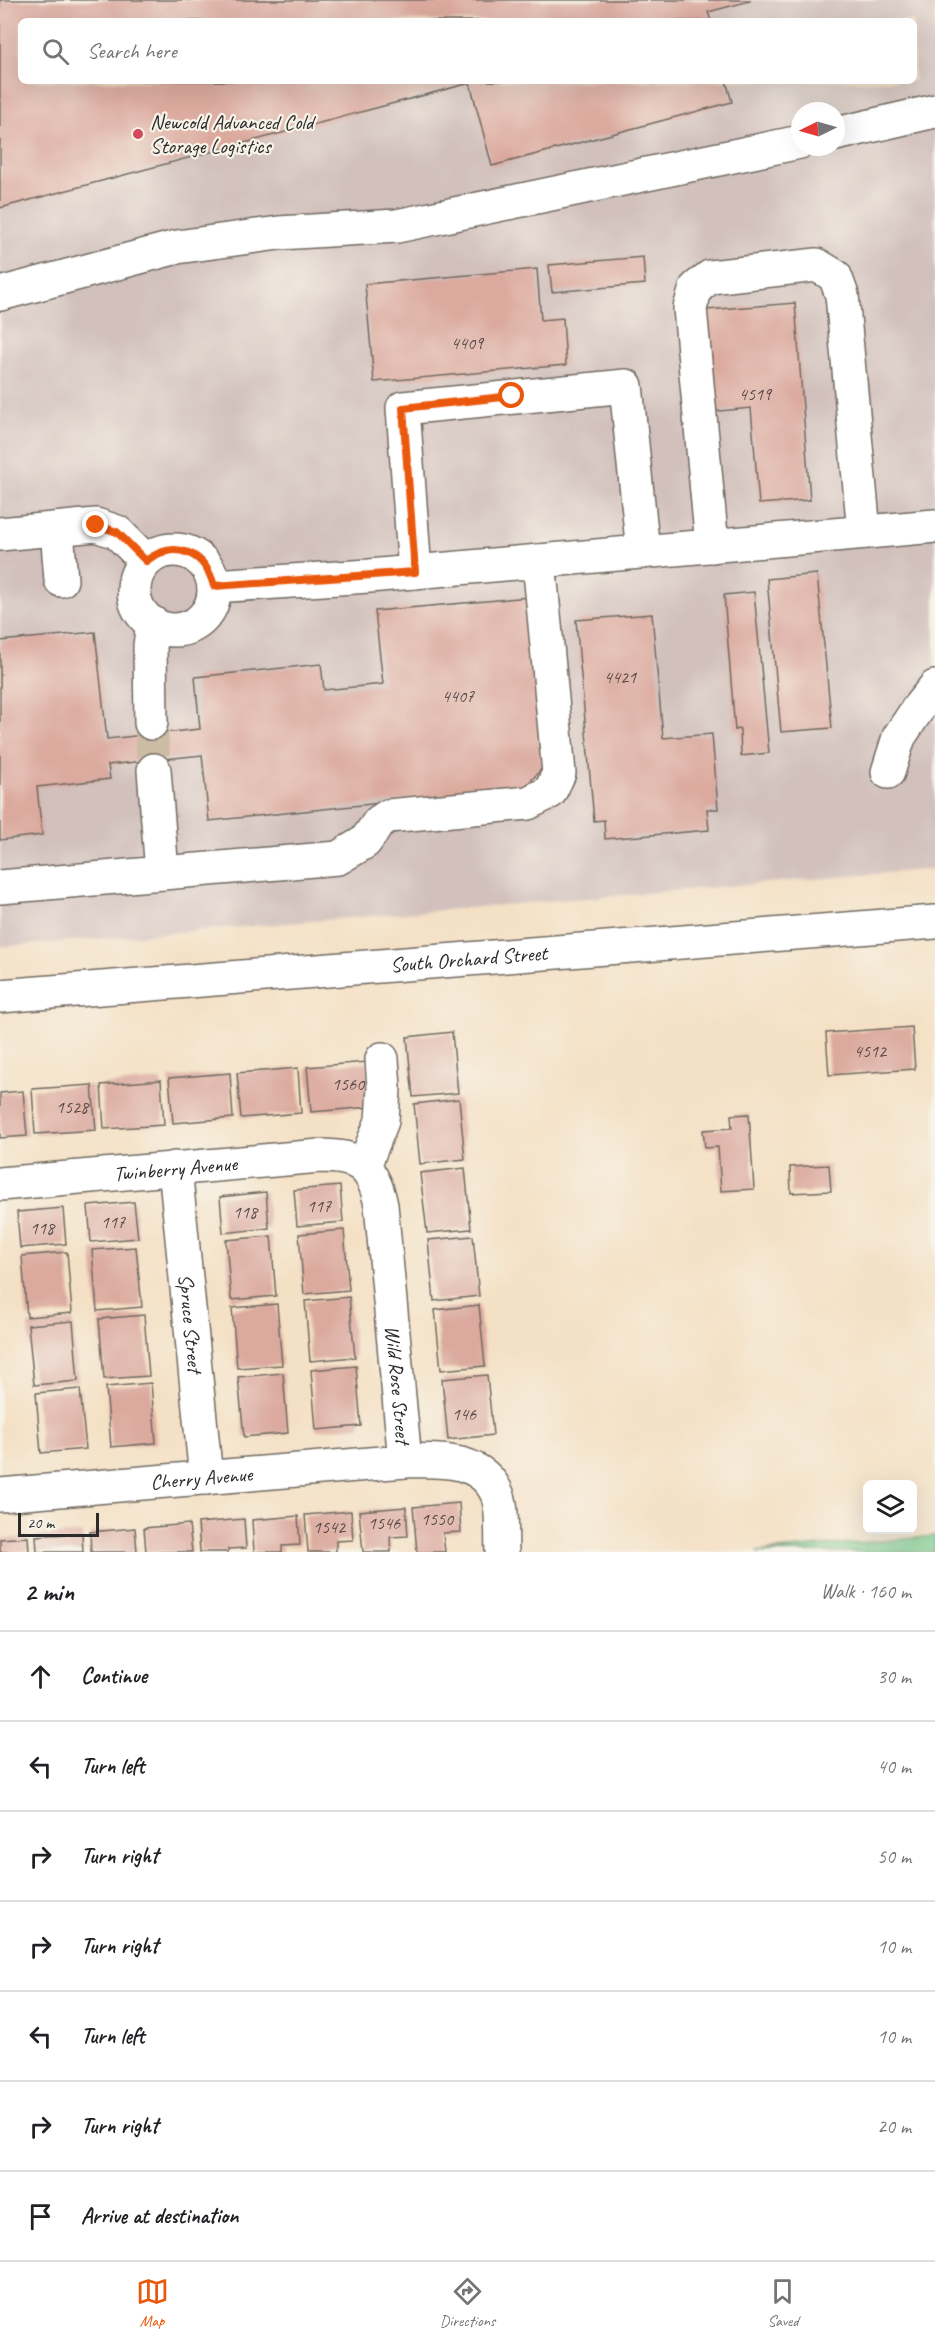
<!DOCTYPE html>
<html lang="en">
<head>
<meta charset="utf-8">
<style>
	:root { --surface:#fff; --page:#f6f6f6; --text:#202124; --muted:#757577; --line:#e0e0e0; --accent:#ea580c }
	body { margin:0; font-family:Caveat,sans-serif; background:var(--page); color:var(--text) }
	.controls { position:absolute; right:18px; bottom:18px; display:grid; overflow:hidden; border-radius:9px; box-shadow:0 6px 24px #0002 }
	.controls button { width:54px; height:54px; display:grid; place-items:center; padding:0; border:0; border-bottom:2px solid var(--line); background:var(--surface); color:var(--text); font:30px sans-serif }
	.compass { position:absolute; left:791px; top:102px; width:54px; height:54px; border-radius:50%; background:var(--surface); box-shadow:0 6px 24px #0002; rotate:265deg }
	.scale { position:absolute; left:18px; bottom:15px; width:81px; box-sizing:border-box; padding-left:6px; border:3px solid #2b2b2b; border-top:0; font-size:16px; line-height:21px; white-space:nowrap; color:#2b2b2b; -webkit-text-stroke:4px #f7f3e8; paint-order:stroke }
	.stop { position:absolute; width:18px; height:18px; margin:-14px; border:4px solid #ea580c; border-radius:50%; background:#fff }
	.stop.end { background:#ea580c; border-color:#fff; box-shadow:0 2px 6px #0008 }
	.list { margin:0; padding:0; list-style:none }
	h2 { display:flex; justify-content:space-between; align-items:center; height:78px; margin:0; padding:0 24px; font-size:26px }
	h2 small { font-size:20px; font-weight:400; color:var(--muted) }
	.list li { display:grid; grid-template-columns:39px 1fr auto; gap:18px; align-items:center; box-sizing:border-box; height:90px; padding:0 24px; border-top:2px solid var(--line) }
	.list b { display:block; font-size:22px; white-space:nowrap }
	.list em { font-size:20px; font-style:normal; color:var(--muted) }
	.icon { flex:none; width:33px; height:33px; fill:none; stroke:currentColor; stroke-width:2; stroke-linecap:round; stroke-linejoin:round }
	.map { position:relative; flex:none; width:935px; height:1552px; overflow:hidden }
	.search { position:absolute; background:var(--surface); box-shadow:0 6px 24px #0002; left:18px; right:18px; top:18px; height:66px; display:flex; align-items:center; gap:15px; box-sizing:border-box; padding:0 21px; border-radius:9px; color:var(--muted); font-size:22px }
	.sheet { height:708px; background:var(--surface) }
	nav { display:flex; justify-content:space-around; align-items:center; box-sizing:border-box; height:84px; border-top:2px solid var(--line); background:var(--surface); font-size:16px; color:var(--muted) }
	nav a { display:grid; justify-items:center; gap:3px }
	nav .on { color:var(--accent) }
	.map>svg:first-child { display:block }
	.industrial { fill:#d1c0bc; fill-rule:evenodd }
	.green { fill:#76c98b; stroke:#507a5b; stroke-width:1.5 }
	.building { fill:#dba99e }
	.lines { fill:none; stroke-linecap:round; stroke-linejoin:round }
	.minor-tunnel { stroke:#ccbca5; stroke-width:33; stroke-dasharray:33 16; stroke-linecap:butt }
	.minor-casing { stroke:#716a61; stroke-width:36 }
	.major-casing { stroke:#716a61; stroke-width:36 }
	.minor { stroke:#fff; stroke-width:33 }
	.major { stroke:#fff; stroke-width:33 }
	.route { stroke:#ea580c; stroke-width:8 }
	.poi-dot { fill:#d1495b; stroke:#f7f3e8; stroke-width:2 }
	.labels { text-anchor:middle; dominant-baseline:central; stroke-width:4.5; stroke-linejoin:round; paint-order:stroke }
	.number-label { font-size:18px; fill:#574a48 }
	.poi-label { font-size:21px; fill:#2b2b2b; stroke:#f7f3e8; text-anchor:start }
	.street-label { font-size:21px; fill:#2b2b2b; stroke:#f7f3e8 }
</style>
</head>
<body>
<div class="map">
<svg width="935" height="1552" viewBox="0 0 935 1552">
	<rect width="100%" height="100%" fill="#f7f3e8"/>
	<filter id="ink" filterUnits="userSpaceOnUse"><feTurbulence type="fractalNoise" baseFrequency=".0167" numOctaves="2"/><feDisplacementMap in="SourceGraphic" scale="12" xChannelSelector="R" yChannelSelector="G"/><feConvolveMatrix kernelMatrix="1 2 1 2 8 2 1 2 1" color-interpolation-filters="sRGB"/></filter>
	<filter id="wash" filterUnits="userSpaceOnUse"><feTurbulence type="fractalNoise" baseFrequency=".008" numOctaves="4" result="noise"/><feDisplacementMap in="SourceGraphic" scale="24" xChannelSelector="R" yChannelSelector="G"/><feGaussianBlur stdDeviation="1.35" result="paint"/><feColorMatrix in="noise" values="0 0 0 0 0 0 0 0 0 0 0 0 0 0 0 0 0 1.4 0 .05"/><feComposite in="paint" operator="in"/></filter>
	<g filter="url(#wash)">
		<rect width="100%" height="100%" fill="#f4e0c4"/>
		<path class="industrial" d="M0 0H935V869L0 947ZM21 21H914V81H21ZM800 111H836V147H800Z"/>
		<path class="green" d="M935 1536V1552H756Z"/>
		<g id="blocks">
			<g class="building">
				<path d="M0 0H750V1L708 12 711 21H21V81H726L732 102 492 166 470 83 0 208Z"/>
				<path d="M643 257 645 284 552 292 549 265Z"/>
				<path d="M537 269 541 320 563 318 566 365 374 382 365 284Z"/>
				<path d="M795 303 810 500 759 504 751 408 709 412 706 310Z"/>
				<path d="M817 574 832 728 781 732 767 579Z"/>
				<path d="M754 592 769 753 741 756 740 729 735 730 724 595Z"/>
				<path d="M530 597 547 763 524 788 209 821 202 755 108 765 110 779 37 787 42 835 0 840V641L95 632 107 739 200 729 195 677 321 664 324 690 383 684 375 611Z"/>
				<path d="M652 614 663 738 712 734 718 809H707L709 830 605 839 604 820 594 821 576 620Z"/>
				<path d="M912 1027 915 1069 829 1075 826 1033Z"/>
				<path d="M452 1032 458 1093 413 1097 407 1037Z"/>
				<path d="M367 1062 371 1107 311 1112 307 1067Z"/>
				<path d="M298 1068 301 1113 241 1118 237 1073Z"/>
				<path d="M230 1073 233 1118 173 1123 169 1078Z"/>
				<path d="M161 1080 164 1125 104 1129 101 1085Z"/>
				<path d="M92 1085 96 1130 35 1134 32 1089Z"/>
				<path d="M23 1091 27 1136 0 1138V1093Z"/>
				<path d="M459 1099 465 1159 420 1164 414 1104Z"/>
				<path d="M749 1114 754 1189 721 1191 718 1147 705 1148 703 1130 732 1128 731 1115Z"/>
				<path d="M829 1165 831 1191 791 1193 790 1167Z"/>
				<path d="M465 1168 471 1229 427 1233 420 1173Z"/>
				<path d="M340 1186 343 1222 297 1226 294 1190Z"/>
				<path d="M266 1192 269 1228 223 1233 220 1197Z"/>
				<path d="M134 1202 138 1238 91 1242 88 1206Z"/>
				<path d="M63 1208 66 1244 20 1248 17 1212Z"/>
				<path d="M344 1230 349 1290 304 1294 299 1234Z"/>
				<path d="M271 1236 276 1296 231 1300 226 1240Z"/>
				<path d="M473 1236 479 1296 434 1301 428 1240Z"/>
				<path d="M136 1247 142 1307 97 1311 92 1250Z"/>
				<path d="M67 1252 72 1313 27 1317 22 1256Z"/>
				<path d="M349 1297 355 1357 310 1361 305 1301Z"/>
				<path d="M277 1304 282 1365 237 1368 232 1308Z"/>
				<path d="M479 1305 485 1366 441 1370 435 1310Z"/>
				<path d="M144 1315 149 1376 104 1379 99 1319Z"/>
				<path d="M73 1321 78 1381 34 1385 28 1325Z"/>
				<path d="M356 1366 361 1426 316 1430 311 1370Z"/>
				<path d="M283 1373 288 1433 244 1437 238 1377Z"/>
				<path d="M487 1375 493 1435 448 1440 442 1379Z"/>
				<path d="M151 1383 156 1443 111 1447 106 1387Z"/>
				<path d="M80 1389 86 1449 41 1453 36 1393Z"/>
				<path d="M459 1503 461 1532 443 1533 445 1552H417L413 1507Z"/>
				<path d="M406 1507 408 1536 390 1537 391 1552H363L359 1511Z"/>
				<path d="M351 1511 353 1540 336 1541V1552H308L305 1515Z"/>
				<path d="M298 1516 300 1545 282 1546V1552H254L252 1520Z"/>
				<path d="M244 1519 246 1548 228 1549V1552H200L198 1523Z"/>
				<path d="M189 1524 192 1552H146L144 1528Z"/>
				<path d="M135 1528 137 1552H91L90 1532Z"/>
				<path d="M82 1533 83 1552H37L36 1536Z"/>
				<path d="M28 1537 29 1552H0V1539Z"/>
			</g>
		</g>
	</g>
	<g filter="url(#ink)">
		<use href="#blocks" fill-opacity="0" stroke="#716a61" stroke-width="1.5"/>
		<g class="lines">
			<path class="minor-tunnel" d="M151 723 154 770"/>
			<g class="minor-casing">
				<g id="minor">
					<path d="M836 134 935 111"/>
					<path d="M0 294 177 247 279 233 397 226 800 142"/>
					<path d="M57 530 61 580"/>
					<path d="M0 534 96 525 117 532 146 561"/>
					<path d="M712 546 690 308 696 288 710 277 817 265 835 276 842 295 864 532"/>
					<circle cx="174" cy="590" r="40"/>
					<path d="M415 572 403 408 626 386 643 552"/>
					<path d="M214 586 369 576 935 526"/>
					<path d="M151 723 150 646 153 623"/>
					<path d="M154 770 162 873"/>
					<path d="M888 772 899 737 919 707 935 687"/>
					<path d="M0 887 338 858 365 842 379 822 388 816 528 803 550 792 559 773 539 561"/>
					<path d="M364 1166 382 1121 384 1088 382 1059"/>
					<path id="s1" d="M175 1168 206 1478"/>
					<path id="s2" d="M0 1184 320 1156C359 1156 373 1166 381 1205L405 1461C439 1460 483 1457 498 1496 503 1510 501 1536 502 1552"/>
					<path id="s3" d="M0 1495 405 1461"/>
				</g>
			</g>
			<g class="major-casing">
				<g id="major">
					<path id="s4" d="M0 996 935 922"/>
				</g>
			</g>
			<use href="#minor" class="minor"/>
			<use href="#major" class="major"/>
		</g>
	</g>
	<g class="lines" filter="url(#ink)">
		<path class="route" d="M96 525 117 532 146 561C175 539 205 552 214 586L415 572 403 408 512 396"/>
	</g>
	<circle class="poi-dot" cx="138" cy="134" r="6"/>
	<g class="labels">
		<g class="number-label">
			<text x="467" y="343">4409</text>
			<text x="755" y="394">4519</text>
			<text x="620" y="677">4421</text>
			<text x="458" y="696">4407</text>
			<text x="870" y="1051">4512</text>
			<text x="348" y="1084">1560</text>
			<text x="72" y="1107">1528</text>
			<text x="319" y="1206">117</text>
			<text x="245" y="1212">118</text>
			<text x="113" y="1222">117</text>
			<text x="42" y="1228">118</text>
			<text x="464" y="1414">146</text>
			<text x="437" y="1519">1550</text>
			<text x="384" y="1523">1546</text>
			<text x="329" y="1527">1542</text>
		</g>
		<g class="poi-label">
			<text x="150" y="122">Newcold Advanced Cold<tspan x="150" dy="24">Storage Logistics</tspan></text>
		</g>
		<g class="street-label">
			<text stroke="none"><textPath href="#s4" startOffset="470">South Orchard Street</textPath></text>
			<text stroke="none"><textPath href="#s2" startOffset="176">Twinberry Avenue</textPath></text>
			<text stroke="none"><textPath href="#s1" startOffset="156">Spruce Street</textPath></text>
			<text stroke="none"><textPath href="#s2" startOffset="590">Wild Rose Street</textPath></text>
			<text stroke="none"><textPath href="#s3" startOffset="202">Cherry Avenue</textPath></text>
		</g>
	</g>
</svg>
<div class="controls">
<button><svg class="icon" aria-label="layers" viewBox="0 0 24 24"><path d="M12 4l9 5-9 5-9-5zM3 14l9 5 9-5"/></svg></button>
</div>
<svg class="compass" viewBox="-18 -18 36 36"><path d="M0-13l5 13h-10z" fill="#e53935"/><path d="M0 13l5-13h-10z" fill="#757577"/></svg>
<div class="scale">20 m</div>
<div class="stop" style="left:512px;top:396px"></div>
<div class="stop end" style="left:96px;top:525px"></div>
<div class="search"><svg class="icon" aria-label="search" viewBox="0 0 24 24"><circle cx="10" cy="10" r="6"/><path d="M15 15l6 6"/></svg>Search here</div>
</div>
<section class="sheet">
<h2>2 min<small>Walk · 160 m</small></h2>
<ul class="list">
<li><svg class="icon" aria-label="ahead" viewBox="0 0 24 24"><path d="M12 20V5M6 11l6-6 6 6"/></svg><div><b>Continue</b></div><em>30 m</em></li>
<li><svg class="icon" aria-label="left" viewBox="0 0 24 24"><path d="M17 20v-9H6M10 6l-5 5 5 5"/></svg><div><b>Turn left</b></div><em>40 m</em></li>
<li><svg class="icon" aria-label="right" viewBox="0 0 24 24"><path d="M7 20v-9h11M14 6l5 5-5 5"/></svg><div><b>Turn right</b></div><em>50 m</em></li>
<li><svg class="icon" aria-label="right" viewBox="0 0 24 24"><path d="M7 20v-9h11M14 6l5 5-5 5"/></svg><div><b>Turn right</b></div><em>10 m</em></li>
<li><svg class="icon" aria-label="left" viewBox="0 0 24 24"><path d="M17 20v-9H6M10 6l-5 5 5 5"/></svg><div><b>Turn left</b></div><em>10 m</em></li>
<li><svg class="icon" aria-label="right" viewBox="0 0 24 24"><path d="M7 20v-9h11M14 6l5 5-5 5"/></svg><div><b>Turn right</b></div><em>20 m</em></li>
<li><svg class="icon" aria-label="arrive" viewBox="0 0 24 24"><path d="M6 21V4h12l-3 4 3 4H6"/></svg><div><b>Arrive at destination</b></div></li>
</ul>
</section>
<nav>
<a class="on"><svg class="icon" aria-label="map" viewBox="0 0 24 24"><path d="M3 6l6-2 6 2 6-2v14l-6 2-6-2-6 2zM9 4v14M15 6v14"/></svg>Map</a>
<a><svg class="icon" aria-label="directions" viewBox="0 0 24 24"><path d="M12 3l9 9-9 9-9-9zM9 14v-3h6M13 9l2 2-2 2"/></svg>Directions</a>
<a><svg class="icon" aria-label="saved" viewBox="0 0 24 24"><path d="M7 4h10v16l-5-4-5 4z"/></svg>Saved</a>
</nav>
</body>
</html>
